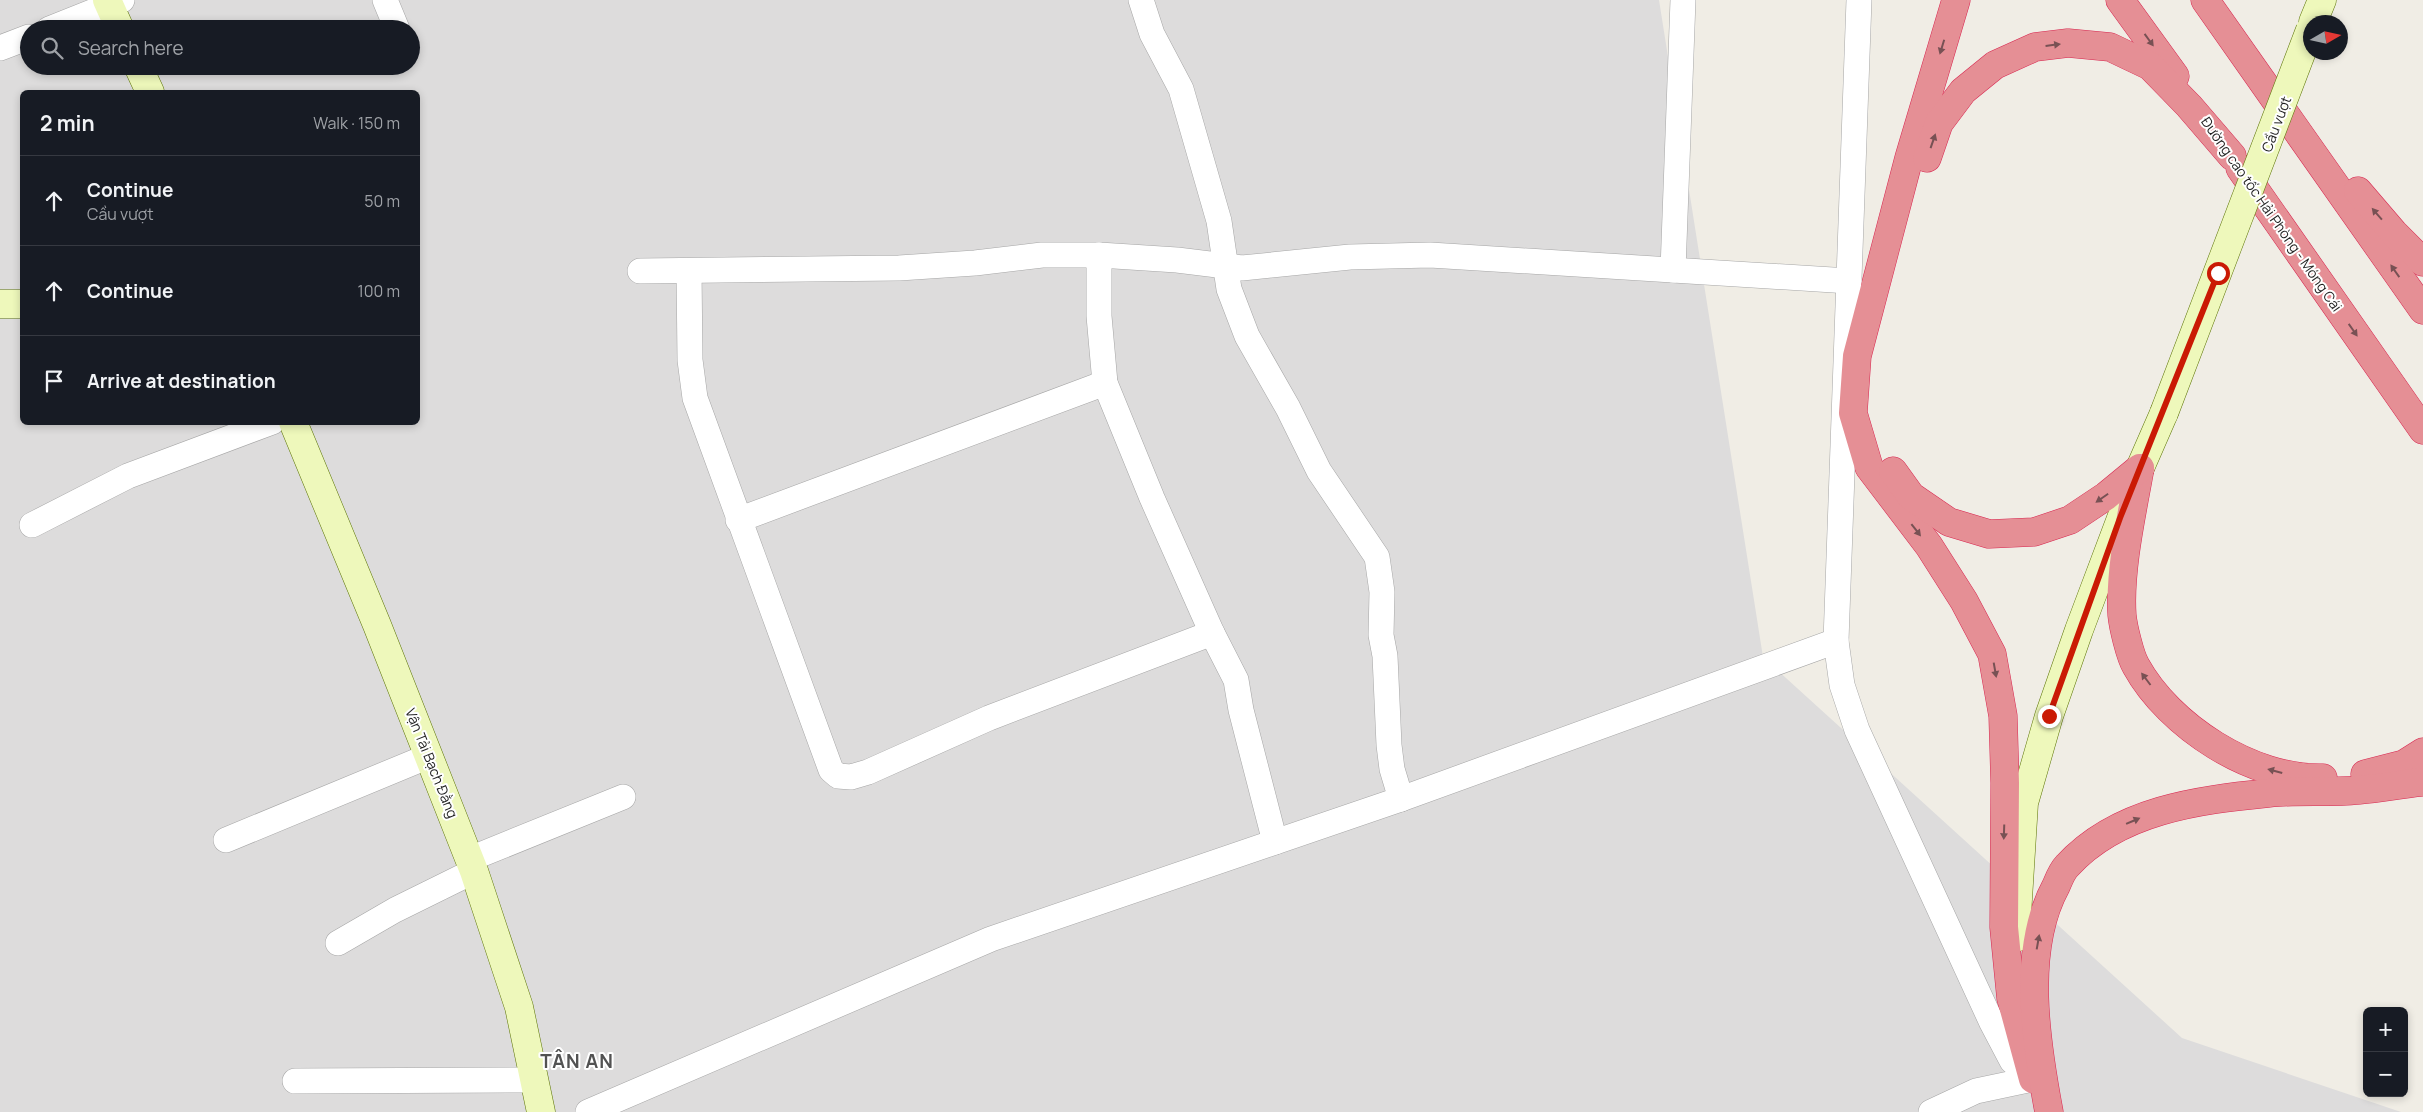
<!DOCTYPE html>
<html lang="en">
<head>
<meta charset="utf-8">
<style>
	:root { --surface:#171b24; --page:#242831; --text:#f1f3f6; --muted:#9ea1a6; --line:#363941 }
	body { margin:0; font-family:Manrope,sans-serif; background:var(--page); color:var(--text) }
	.controls { position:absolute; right:15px; bottom:15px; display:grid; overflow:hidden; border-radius:8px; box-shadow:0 2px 8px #0003 }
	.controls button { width:45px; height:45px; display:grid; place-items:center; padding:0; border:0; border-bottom:1px solid var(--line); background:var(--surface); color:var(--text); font:25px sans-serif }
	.compass { position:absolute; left:2303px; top:15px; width:45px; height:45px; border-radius:50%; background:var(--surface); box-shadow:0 2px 8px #0003; rotate:81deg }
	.stop { position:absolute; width:15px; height:15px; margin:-11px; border:4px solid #ca1a04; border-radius:50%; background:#fff }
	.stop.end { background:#ca1a04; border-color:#fff; box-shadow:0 1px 5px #0008 }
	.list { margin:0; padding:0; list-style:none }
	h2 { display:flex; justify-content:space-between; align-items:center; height:65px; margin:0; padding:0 20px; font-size:21px }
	h2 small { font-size:16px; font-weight:400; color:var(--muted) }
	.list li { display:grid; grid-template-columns:32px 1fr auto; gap:15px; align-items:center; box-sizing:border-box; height:90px; padding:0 20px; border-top:1px solid var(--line) }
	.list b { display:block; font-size:19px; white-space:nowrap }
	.list p { margin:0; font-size:16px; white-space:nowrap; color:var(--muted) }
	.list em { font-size:16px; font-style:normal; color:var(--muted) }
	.icon { flex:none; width:28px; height:28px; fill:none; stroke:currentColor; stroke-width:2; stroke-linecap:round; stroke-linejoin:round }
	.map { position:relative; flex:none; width:2423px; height:1112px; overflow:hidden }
	.search { position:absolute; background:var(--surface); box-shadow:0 2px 8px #0003; left:20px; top:20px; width:400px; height:55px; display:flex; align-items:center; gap:12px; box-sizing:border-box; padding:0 18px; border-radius:28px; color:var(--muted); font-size:19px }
	.panel { position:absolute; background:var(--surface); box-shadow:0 2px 8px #0003; left:20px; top:90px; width:400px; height:335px; border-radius:8px }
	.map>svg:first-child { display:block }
	.residential { fill:#dddcdc; fill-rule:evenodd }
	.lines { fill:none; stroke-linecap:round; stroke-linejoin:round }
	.street-casing { stroke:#a6a6a6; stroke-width:26 }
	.secondary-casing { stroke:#5d7507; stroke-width:29 }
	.highway-casing { stroke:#d82851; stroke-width:29 }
	.street { stroke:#fff; stroke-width:25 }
	.secondary { stroke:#eef8bb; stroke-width:28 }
	.highway { stroke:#e58f95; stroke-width:28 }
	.secondary-bridge-casing { stroke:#5d7507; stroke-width:29; stroke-linecap:butt }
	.secondary-bridge { stroke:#eef8bb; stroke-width:28 }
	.oneway { fill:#785154 }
	.route { stroke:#ca1a04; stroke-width:6 }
	.labels { text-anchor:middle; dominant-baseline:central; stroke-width:4; stroke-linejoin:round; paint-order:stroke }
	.street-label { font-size:14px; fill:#1f1f1f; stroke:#fff }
	.district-label { font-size:19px; font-weight:bold; letter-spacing:1px; fill:#525252; stroke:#fff }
</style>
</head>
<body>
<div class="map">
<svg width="2423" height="1112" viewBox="0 0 2423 1112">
	<rect width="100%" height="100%" fill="#f0ede5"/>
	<path class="residential" d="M0 0H1659L1763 657 2182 1038 2401 1112H0ZM29 29H411V66H29ZM22 92H418V422H22Z"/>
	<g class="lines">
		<g class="street-casing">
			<g id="street">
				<path d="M385 0 397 29"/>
				<path d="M1141 0 1152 34 1181 89 1219 221 1229 289 1247 336 1288 408 1319 471 1377 557 1382 592 1381 635 1385 656 1389 745 1392 769 1401 799"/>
				<path d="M1859 0 1836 641 1842 685 1857 730 1992 1023 2012 1061 2033 1079"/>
				<path d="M49 29 122 0"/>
				<path d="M0 48 29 37"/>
				<path d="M1099 255V316L1105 383 1152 498 1212 633 1236 680 1241 710 1275 842"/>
				<path d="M1673 270 1683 0"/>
				<path d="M640 271 899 268 975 263 1042 255H1099L1177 260 1242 268 1350 257 1430 255 1849 281"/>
				<path d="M689 271 690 360 695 398 831 770 838 776 851 777 868 772 989 718 1212 633"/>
				<path d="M738 520 1105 383"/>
				<path d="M32 525 128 476 272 422"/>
				<path d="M226 840 429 756"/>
				<path d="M470 859 623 797"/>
				<path d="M338 943 395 910 474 871"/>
				<path d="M295 1081 534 1080"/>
				<path d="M588 1112 991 939 1401 799 1836 641"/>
				<path d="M1931 1112 1976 1091 2033 1079"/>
			</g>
		</g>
		<g class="secondary-casing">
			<g id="secondary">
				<path d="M107 0 120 29"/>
				<path d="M2313 22 2322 0"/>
				<path d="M138 66 150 92"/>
				<path d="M0 304H22"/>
				<path d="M293 422 377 625 474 871 519 1007 541 1112"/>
				<path d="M2018 937 2017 915 2024 803 2049 716 2079 630 2140 468 2164 413"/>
			</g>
		</g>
		<g class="highway-casing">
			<g id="highway">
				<path d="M1956 0 1909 158 1857 356 1853 413 1869 467 1929 546 1964 601 1992 654 2003 716 2005 783 2004 927 2011 998 2033 1079"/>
				<path d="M2120 0 2175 76"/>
				<path d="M2205 0 2423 310"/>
				<path d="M1927 158 1939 123 1963 91 1995 65 2035 47 2068 43 2110 47 2150 66 2189 106 2232 156"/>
				<path d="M2240 168 2423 430"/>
				<path d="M2358 191 2394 233 2423 262"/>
				<path d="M2140 468C2132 513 2119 570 2122 615 2123 626 2130 656 2136 666 2169 726 2252 780 2323 778"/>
				<path d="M1893 471 1911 496 1949 522 1989 534 2034 532 2070 520 2106 496 2140 468"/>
				<path d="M2365 774 2404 764 2423 752"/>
				<path d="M2049 1112C2036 1043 2021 950 2056 886 2059 879 2062 871 2067 866 2118 810 2198 800 2269 793 2299 790 2329 793 2359 790 2381 788 2402 784 2423 782"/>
			</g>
		</g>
		<use href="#street" class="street"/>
		<use href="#secondary" class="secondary"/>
		<use href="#highway" class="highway"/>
		<g class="secondary-bridge-casing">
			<path id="secondary-bridge" d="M2164 413 2310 30"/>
		</g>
		<use href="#secondary-bridge" class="secondary-bridge"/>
	</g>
	<defs><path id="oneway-solid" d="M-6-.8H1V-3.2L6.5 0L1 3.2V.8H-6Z" transform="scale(1.25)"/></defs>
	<g class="oneway">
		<use href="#oneway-solid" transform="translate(2149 40) rotate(54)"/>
		<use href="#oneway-solid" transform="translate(2053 45) rotate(-7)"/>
		<use href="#oneway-solid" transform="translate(1942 47) rotate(107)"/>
		<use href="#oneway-solid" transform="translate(1933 141) rotate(-71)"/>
		<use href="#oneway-solid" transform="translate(2377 214) rotate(-131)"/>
		<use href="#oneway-solid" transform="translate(2395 271) rotate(-125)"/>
		<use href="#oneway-solid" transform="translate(2353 330) rotate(55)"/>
		<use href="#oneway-solid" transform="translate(2102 498) rotate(145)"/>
		<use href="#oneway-solid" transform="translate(1916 530) rotate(52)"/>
		<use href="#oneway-solid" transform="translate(1995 670) rotate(80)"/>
		<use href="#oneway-solid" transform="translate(2146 679) rotate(-127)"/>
		<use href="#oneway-solid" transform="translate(2275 771) rotate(-165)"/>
		<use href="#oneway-solid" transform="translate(2133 821) rotate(-23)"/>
		<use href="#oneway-solid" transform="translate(2004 832) rotate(92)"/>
		<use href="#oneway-solid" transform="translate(2038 942) rotate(-80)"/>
	</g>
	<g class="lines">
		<path class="route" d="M2049 716 2120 518 2218 273"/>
	</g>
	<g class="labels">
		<g class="street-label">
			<text transform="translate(2276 124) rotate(-69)">Cầu vượt</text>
			<text transform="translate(2272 214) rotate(55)">Đường cao tốc Hải Phòng - Móng Cái</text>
			<text transform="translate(432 763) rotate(68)">Vận Tải Bạch Đằng</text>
		</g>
		<g class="district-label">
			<text x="577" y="1061">TÂN AN</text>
		</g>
	</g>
</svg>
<div class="controls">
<button>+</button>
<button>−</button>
</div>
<svg class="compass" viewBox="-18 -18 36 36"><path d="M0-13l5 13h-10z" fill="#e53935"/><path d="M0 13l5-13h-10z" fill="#9ea1a6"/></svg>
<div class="stop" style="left:2218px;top:273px"></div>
<div class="stop end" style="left:2049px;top:716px"></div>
<div class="search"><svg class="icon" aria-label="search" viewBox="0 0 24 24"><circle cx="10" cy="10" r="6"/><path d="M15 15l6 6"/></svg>Search here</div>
<section class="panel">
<h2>2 min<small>Walk · 150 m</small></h2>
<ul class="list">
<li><svg class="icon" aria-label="ahead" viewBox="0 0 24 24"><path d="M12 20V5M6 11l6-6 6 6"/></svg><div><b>Continue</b><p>Cầu vượt</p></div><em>50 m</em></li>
<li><svg class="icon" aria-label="ahead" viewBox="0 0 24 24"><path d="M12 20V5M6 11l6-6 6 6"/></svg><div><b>Continue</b></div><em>100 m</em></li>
<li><svg class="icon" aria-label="arrive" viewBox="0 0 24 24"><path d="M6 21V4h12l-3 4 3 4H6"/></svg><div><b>Arrive at destination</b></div></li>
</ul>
</section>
</div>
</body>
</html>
